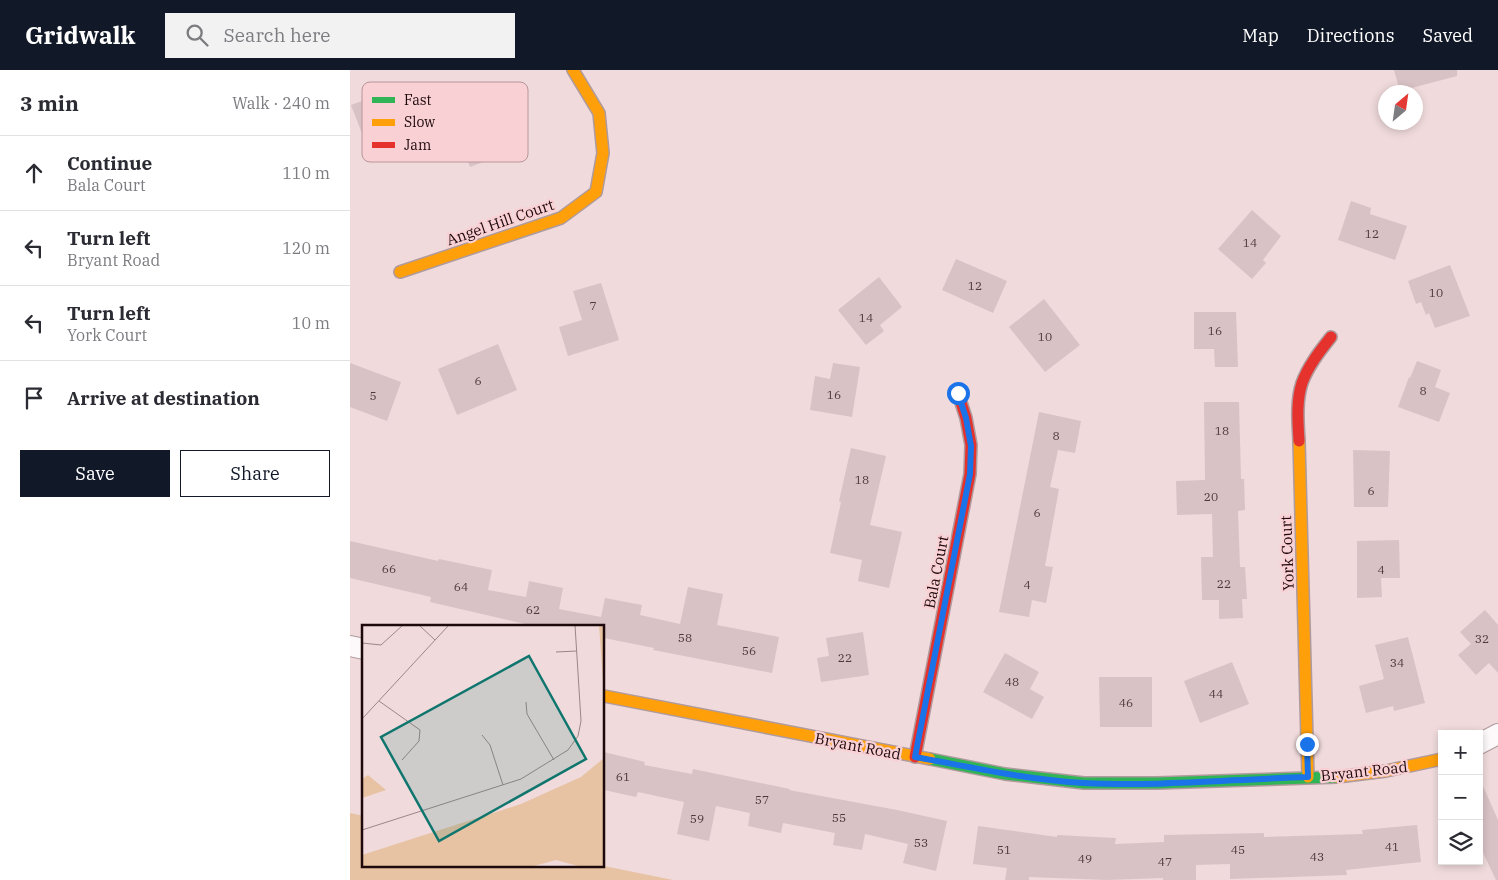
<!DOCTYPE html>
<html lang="en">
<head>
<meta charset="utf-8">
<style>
	:root { --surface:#fff; --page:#f2f2f3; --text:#2b2b33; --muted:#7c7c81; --line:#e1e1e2; --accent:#111827 }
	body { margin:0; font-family:"IBM Plex Serif",serif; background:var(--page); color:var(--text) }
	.controls { position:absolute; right:15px; bottom:15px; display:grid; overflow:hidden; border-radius:0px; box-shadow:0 2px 8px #0003 }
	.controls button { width:45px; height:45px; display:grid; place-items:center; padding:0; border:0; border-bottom:1px solid var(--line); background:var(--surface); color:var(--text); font:25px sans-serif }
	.compass { position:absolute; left:1028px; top:15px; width:45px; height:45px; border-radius:50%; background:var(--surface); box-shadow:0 2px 8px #0003; rotate:29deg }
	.stop { position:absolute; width:15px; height:15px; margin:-11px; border:4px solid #1a73e8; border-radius:50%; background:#fff }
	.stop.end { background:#1a73e8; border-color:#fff; box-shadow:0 1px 5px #0008 }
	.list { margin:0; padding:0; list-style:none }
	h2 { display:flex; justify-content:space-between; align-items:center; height:65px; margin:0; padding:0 20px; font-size:21px }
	h2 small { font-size:16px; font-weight:400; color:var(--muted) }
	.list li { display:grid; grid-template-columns:32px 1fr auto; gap:15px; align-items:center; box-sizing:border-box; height:75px; padding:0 20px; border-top:1px solid var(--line) }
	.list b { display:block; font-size:19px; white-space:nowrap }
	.list p { margin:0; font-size:16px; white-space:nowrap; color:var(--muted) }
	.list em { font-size:16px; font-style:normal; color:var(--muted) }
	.actions { display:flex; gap:10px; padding:15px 20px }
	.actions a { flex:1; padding:11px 0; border:1px solid var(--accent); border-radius:0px; text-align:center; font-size:18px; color:var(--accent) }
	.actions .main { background:var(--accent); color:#fff }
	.icon { flex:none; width:28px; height:28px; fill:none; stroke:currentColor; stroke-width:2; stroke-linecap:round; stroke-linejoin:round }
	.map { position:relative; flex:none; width:1148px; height:810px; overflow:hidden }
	header { display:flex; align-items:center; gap:30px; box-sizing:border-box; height:70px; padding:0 25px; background:var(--accent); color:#fff }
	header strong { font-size:24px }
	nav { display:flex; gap:28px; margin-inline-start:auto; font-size:18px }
	.search { width:350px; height:45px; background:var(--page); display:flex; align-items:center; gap:12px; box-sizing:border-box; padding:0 18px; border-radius:0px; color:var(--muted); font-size:19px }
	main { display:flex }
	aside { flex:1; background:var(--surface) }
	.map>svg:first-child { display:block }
	.green { fill:#e7c2a3 }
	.building { fill:#d9c2c5 }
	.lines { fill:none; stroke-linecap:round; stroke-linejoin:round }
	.street-casing { stroke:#af9a9d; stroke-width:22 }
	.fast-casing { stroke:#af9a9d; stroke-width:14 }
	.slow-casing { stroke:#af9a9d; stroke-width:14 }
	.jam-casing { stroke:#af9a9d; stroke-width:14 }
	.street { stroke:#fdf9fa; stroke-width:20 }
	.fast { stroke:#30b455; stroke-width:11 }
	.slow { stroke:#ff9f0a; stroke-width:11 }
	.jam { stroke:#e5322d; stroke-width:11 }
	.route { stroke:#1a73e8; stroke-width:6 }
	.labels { text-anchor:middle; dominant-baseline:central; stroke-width:4.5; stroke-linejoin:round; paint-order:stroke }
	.number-label { font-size:12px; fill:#4d383a }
	.street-label { font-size:15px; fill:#1d080b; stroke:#f9d1d5 }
	.inset-road { fill:none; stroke:#9c8688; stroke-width:1 }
	.view { fill:#0f766e; fill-opacity:0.15; stroke:#0f766e; stroke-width:2.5 }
	.inset-edge { fill:none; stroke:#1d080b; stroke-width:2.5 }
	.key { fill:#f9d1d5; stroke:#b79598; stroke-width:1 }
	.key-label { font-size:14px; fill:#1d080b }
</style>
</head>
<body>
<header>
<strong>Gridwalk</strong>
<div class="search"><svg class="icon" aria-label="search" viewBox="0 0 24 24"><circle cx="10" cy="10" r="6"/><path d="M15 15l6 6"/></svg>Search here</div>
<nav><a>Map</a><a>Directions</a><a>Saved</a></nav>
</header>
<main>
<aside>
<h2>3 min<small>Walk · 240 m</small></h2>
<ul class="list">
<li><svg class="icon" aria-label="ahead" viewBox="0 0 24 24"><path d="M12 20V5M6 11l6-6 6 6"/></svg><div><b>Continue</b><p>Bala Court</p></div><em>110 m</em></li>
<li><svg class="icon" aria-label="left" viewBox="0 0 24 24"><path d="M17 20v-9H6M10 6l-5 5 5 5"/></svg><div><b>Turn left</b><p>Bryant Road</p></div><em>120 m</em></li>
<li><svg class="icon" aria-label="left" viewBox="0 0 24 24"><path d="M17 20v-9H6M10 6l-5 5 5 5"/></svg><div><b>Turn left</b><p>York Court</p></div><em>10 m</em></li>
<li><svg class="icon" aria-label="arrive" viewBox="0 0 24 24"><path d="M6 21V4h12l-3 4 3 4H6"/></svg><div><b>Arrive at destination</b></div></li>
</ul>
<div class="actions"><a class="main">Save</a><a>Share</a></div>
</aside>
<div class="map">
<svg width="1148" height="810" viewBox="0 0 1148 810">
	<rect width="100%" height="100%" fill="#f0dadc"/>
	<path class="green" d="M0 743 14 746V796H254L323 810H0Z"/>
	<g class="building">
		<path d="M1044 0H1107V6L1050 21Z"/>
		<path d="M54 16 65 45 41 54 51 81 23 92 1 35Z"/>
		<path d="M158 27 176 76 120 97 107 60 144 47 139 34Z"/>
		<path d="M1001 131 1021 138 1020 144 1057 156 1045 190 988 170Z"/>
		<path d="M902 140 931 166 913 190 916 193 902 209 868 179Z"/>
		<path d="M606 189 657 211 643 243 592 220Z"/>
		<path d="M1100 195 1120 246 1085 258 1079 243 1076 245 1071 232 1066 234 1058 211Z"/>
		<path d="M529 207 552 237 530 255 534 261 516 275 488 240Z"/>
		<path d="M251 213 269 270 218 286 209 257 232 250 223 221Z"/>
		<path d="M694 229 730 275 695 302 659 257Z"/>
		<path d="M844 242H886L888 297H865L864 279H844Z"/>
		<path d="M148 274 167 320 107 345 88 299Z"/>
		<path d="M1067 291 1091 300 1085 317 1100 323 1089 352 1048 337 1059 307 1060 308Z"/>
		<path d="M0 293 51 312 37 351 0 337Z"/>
		<path d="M483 293 510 297 502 347 460 340 465 306 480 309Z"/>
		<path d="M854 332H889L891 409H894L895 440 888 441 890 497H895L897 529H892L893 548 869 549V530H852L851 487H863L862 444 827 445 826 411 855 410Z"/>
		<path d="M689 342 731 351 725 383 708 380 700 417 709 419 695 496 703 497 696 533 682 530 679 547 649 542Z"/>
		<path d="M501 378 536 386 520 455 552 462 539 518 508 511 512 490 480 483 491 432 489 431Z"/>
		<path d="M1003 380 1040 381 1038 437H1004Z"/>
		<path d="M1049 470 1050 508H1031L1032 527 1007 528V471Z"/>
		<path d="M0 471 88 491 89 489 142 500 138 520 176 527 179 511 213 518 209 539 251 547 255 528 292 535 290 545 330 554 338 517 373 524 367 555 429 567 422 603 303 580 304 578 254 568V556H184L80 532 81 527 0 508Z"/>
		<path d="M1135 540 1148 555V603L1139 593 1126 605 1108 585 1121 574 1110 562Z"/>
		<path d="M513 562 519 605 471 612 467 588 479 586 476 568Z"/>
		<path d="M1058 567 1075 633 1044 641 1043 636 1016 643 1009 616 1034 609 1025 575Z"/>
		<path d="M655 583 689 602 680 619 694 627 682 649 633 622Z"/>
		<path d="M882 592 899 634 850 653 834 611Z"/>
		<path d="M749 607H802V657H750Z"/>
		<path d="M254 682 295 692 294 695 342 704 343 699 440 719 439 720 547 740 597 751 586 801 553 793 558 774 515 764 512 780 483 775 485 763 433 753 431 763 398 756 400 743 366 736 359 771 327 764 334 732 288 722 286 727 254 720Z"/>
		<path d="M1129 707 1148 750V810H1146L1129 774Z"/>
		<path d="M1067 755 1071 792 996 800 997 805 880 809V794L846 795V810H813V808L757 810 679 807V810H655L657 798 623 794 628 756 707 767V765L766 768 765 774 814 772V765L914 763V767L1013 764 1012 760Z"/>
	</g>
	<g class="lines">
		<g class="street-casing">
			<g id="street">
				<path d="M0 576 14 579"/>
				<path d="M1129 674 1148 664"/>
			</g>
		</g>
		<g class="fast-casing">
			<path id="fast" d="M580 689 655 704 734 713H807L987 707"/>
		</g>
		<g class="slow-casing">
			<g id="slow">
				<path d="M50 202 211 148 246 122 253 83 249 43 223 0"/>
				<path d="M949 371 958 707"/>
				<path d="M254 626 580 689"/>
				<path d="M987 707 1036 701 1092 689"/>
			</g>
		</g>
		<g class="jam-casing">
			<g id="jam">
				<path d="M949 371C948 353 946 331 952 313 958 296 970 281 981 267"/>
				<path d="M565 687 620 404 621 375 616 348 608 323"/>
			</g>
		</g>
		<use href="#street" class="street"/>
		<use href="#fast" class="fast"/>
		<use href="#slow" class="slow"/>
		<use href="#jam" class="jam"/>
	</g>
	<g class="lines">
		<path class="route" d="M608 323 616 348 621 376 620 404 565 687C621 697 677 710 734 713 808 717 883 709 958 707L957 674"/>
	</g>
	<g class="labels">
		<g class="number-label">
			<text x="1022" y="163">12</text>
			<text x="900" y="172">14</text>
			<text x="625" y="215">12</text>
			<text x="1086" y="222">10</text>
			<text x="243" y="235">7</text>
			<text x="516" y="247">14</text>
			<text x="865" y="260">16</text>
			<text x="695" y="266">10</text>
			<text x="128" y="310">6</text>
			<text x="1073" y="320">8</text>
			<text x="484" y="324">16</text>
			<text x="23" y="325">5</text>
			<text x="872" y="360">18</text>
			<text x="706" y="365">8</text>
			<text x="512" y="409">18</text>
			<text x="1021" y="420">6</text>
			<text x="861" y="426">20</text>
			<text x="687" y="442">6</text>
			<text x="39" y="498">66</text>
			<text x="1031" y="499">4</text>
			<text x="874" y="513">22</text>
			<text x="677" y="514">4</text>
			<text x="111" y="516">64</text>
			<text x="183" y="539">62</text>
			<text x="335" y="567">58</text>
			<text x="1132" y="568">32</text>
			<text x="399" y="580">56</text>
			<text x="495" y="587">22</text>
			<text x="1047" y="592">34</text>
			<text x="662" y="611">48</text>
			<text x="866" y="623">44</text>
			<text x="776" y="632">46</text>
			<text x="273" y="706">61</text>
			<text x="412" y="729">57</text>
			<text x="489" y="747">55</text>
			<text x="347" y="748">59</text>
			<text x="571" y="772">53</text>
			<text x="1042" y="776">41</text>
			<text x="654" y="779">51</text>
			<text x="888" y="779">45</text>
			<text x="967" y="786">43</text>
			<text x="735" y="788">49</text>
			<text x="815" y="791">47</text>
		</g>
		<g class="street-label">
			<text transform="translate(150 152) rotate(-19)">Angel Hill Court</text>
			<text transform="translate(937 483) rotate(-92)">York Court</text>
			<text transform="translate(586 502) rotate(-79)">Bala Court</text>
			<text transform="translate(508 676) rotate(11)">Bryant Road</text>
			<text transform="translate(1014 701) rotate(-6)">Bryant Road</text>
		</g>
	</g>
	<g transform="translate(12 555)">
		<rect width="242" height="242" fill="#f0dadc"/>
		<path d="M237 0H242V71ZM242 133V242H220L194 235 168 242H0V230L159 179 219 152ZM6 150 24 165 0 173V154Z" fill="#e7c2a3"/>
		<path class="inset-road" d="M57 0 73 15M0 18 19 20 41 0M194 27 215 26M17 76 58 105 57 116 40 135M164 77 165 89 192 135M0 94 87 0M120 110 128 120 141 160M0 205 159 154 206 125 216 111 219 96 213 0"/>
		<path class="view" d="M167 31 224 134 77 216 19 112Z"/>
		<rect width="242" height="242" class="inset-edge"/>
	</g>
	<rect x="12" y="12" width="166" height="80" rx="8" class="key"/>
	<rect x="22" y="27" width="23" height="6" fill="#30b455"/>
	<rect x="22" y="49" width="23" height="7" fill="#ff9f0a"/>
	<rect x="22" y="72" width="23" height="6" fill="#e5322d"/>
	<g class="key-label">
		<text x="54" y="35">Fast</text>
		<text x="54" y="57">Slow</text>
		<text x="54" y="80">Jam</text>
	</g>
</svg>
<div class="controls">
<button>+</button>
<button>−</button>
<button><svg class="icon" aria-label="layers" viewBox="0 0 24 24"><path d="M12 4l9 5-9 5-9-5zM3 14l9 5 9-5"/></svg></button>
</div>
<svg class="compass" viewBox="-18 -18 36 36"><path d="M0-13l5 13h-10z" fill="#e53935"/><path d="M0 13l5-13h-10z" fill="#7c7c81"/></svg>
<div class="stop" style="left:608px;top:323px"></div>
<div class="stop end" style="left:957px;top:674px"></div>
</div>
</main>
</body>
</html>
